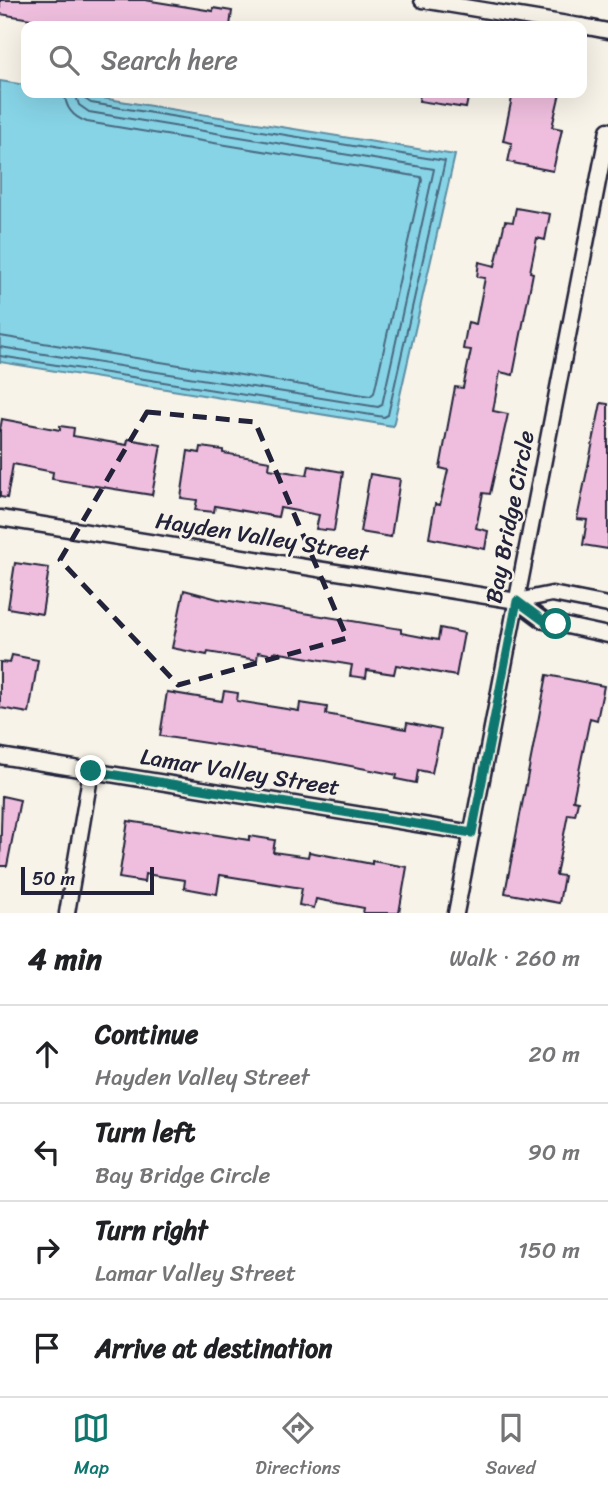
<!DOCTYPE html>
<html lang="en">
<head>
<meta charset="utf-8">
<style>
	:root { --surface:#fff; --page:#f6f6f6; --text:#202124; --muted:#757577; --line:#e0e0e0; --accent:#0f766e }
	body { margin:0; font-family:Sriracha,sans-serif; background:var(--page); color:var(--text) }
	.scale { position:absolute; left:21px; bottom:18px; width:133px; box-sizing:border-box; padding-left:7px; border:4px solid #22223b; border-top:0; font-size:19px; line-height:24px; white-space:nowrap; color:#22223b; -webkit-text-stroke:5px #f7f3e8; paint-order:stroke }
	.stop { position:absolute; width:21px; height:21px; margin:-16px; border:5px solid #0f766e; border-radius:50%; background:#fff }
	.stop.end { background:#0f766e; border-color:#fff; box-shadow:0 2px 7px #0008 }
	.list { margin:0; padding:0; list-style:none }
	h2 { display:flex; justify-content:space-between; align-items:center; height:91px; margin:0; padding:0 28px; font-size:30px }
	h2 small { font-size:23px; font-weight:400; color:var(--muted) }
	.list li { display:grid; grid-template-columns:46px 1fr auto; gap:21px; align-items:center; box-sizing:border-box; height:98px; padding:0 28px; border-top:2px solid var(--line) }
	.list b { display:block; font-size:26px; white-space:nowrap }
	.list p { margin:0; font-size:23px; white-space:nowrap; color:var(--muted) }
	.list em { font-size:23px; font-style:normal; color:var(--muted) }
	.icon { flex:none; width:38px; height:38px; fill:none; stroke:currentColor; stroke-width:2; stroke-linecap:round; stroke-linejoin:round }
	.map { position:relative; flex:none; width:608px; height:913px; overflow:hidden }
	.search { position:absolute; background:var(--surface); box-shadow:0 7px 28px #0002; left:21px; right:21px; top:21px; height:77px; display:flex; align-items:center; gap:18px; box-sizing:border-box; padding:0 24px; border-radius:14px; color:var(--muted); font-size:26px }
	.sheet { height:483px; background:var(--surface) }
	nav { display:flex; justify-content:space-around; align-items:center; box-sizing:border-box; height:98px; border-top:2px solid var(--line); background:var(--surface); font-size:19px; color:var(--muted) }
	nav a { display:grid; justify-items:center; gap:4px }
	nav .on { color:var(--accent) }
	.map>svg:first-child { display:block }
	.water { fill:#87d4e7; stroke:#5f8da2; stroke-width:2 }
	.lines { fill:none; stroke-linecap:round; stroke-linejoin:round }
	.shore { stroke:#4a6980; stroke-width:2 }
	.building { fill:#efbede; stroke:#22223b; stroke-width:2 }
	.minor-casing { stroke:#22223b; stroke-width:19 }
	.minor { stroke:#f7f3e8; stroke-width:14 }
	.route { stroke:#0f766e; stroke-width:9 }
	.marked { fill:none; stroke:#22223b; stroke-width:5; stroke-dasharray:14 9; stroke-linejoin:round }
	.labels { text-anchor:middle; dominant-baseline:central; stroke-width:5; stroke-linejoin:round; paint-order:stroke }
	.street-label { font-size:23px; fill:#22223b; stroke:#f7f3e8 }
</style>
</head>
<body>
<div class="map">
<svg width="608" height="913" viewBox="0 0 608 913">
	<rect width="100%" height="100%" fill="#f7f3e8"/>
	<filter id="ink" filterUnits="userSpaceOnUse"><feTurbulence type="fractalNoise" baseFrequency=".0143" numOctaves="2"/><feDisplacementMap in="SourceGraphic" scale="14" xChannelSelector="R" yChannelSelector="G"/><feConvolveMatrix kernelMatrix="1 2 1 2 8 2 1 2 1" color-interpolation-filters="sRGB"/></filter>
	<g filter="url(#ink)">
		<path class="water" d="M0 81 26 85V93H71L455 155 393 426 0 362Z"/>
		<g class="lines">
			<g class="shore">
				<path d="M0 336 370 396 374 393 422 180 421 177 87 122C73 117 65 108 65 93"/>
				<path d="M0 347 378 407 382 405 434 169 89 112 79 105 75 93"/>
				<path d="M0 356 384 417 388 415 445 161 91 103 85 99 84 93"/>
			</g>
		</g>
		<g class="building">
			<path d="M0 0H145L213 11V8L232 11 230 26H74L0 14Z"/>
			<path d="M420 93H469L466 108 419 101Z"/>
			<path d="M513 93H560L552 127 562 129 553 171 508 162 512 143 503 141Z"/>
			<path d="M516 208 550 214 545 240 537 238 530 272 533 273 513 375 500 372 493 411 508 414 490 494 483 493 476 528 488 531 485 549 429 538 435 504 440 505 448 470 440 468 455 387 463 388 471 350 463 349 468 322 476 324 485 278 477 277 479 262 495 266 505 221 513 222Z"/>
			<path d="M601 403 608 404V549L583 545 587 520 577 519Z"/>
			<path d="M2 419 60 430V426L74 428 73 436 127 445 128 439 161 445 152 495 52 479 53 472 13 464 7 498 0 497V430Z"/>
			<path d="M201 447 223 450V453L270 461 269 469 307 475 309 466 343 472 334 531 316 529 319 515 280 508 278 517 215 506 214 512 195 510 197 500 181 498 188 451 200 453Z"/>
			<path d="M370 474 400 479 391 537 360 532Z"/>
			<path d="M15 563 49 568 42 614 8 608Z"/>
			<path d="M184 590 218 599 401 629V633L438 640 440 628 464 633 456 676 396 665 394 674 367 670 366 678 350 676 352 665 274 652V655L258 652 257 660 208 652 207 655 172 648Z"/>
			<path d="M12 655 38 660 29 713 0 708V662L10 663Z"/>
			<path d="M547 675 604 686 597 720 590 718 573 800 578 801 575 815 568 814 556 875 564 876 559 903 505 893Z"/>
			<path d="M224 691 238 693 237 701 299 711 300 703 327 707 326 714 406 729 407 723 441 730 432 773 418 770 416 783 396 779 397 775 325 761 160 736 167 692 222 701Z"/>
			<path d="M2 796 20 800 7 866H0Z"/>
			<path d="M128 821 249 840V836L275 840 273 852 308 857 309 852 372 864V861L407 867 399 913H363L364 908 316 899 314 908 299 905 302 888 220 875 217 894 184 888 185 880 145 874 144 882 119 878Z"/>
		</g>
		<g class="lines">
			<g class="minor-casing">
				<g id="minor">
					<path d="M422 0 580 26"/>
					<path d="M582 26 608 31"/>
					<path d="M0 518 517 601 552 594 608 605"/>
					<path d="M517 601 544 621 608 635"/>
					<path d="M0 756 472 833"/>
					<path d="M67 913 91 771"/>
					<path d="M456 913 608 130"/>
				</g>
			</g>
			<use href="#minor" class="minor"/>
		</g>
	</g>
	<g class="lines" filter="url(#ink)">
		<path class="route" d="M91 771 472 833 517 601 544 621 556 624"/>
	</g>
	<path class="marked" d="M147 412 255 422 347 638 178 685 60 560Z"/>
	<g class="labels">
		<g class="street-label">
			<text transform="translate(510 517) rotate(-79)">Bay Bridge Circle</text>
			<text transform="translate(262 537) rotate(9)">Hayden Valley Street</text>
			<text transform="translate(240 772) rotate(9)">Lamar Valley Street</text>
		</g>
	</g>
</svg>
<div class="scale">50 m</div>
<div class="stop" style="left:556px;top:624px"></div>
<div class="stop end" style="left:91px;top:771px"></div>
<div class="search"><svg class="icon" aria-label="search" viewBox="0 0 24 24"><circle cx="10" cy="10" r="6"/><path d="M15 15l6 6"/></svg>Search here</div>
</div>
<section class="sheet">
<h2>4 min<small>Walk · 260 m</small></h2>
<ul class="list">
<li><svg class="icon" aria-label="ahead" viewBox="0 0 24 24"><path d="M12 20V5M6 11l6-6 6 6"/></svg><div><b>Continue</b><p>Hayden Valley Street</p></div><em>20 m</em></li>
<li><svg class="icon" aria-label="left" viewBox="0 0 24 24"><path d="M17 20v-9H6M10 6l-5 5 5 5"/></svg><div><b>Turn left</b><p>Bay Bridge Circle</p></div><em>90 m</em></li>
<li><svg class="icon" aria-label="right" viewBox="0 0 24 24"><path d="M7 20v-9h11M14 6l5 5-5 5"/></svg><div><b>Turn right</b><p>Lamar Valley Street</p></div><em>150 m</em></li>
<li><svg class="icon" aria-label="arrive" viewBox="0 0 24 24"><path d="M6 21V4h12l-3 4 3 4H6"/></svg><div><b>Arrive at destination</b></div></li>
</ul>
</section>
<nav>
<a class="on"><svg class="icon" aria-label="map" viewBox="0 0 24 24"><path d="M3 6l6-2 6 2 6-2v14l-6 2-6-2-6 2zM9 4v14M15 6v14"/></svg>Map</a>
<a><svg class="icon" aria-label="directions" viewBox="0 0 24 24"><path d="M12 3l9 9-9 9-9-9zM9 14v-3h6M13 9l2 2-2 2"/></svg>Directions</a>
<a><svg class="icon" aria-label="saved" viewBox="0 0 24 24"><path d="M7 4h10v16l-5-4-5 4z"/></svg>Saved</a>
</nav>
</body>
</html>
